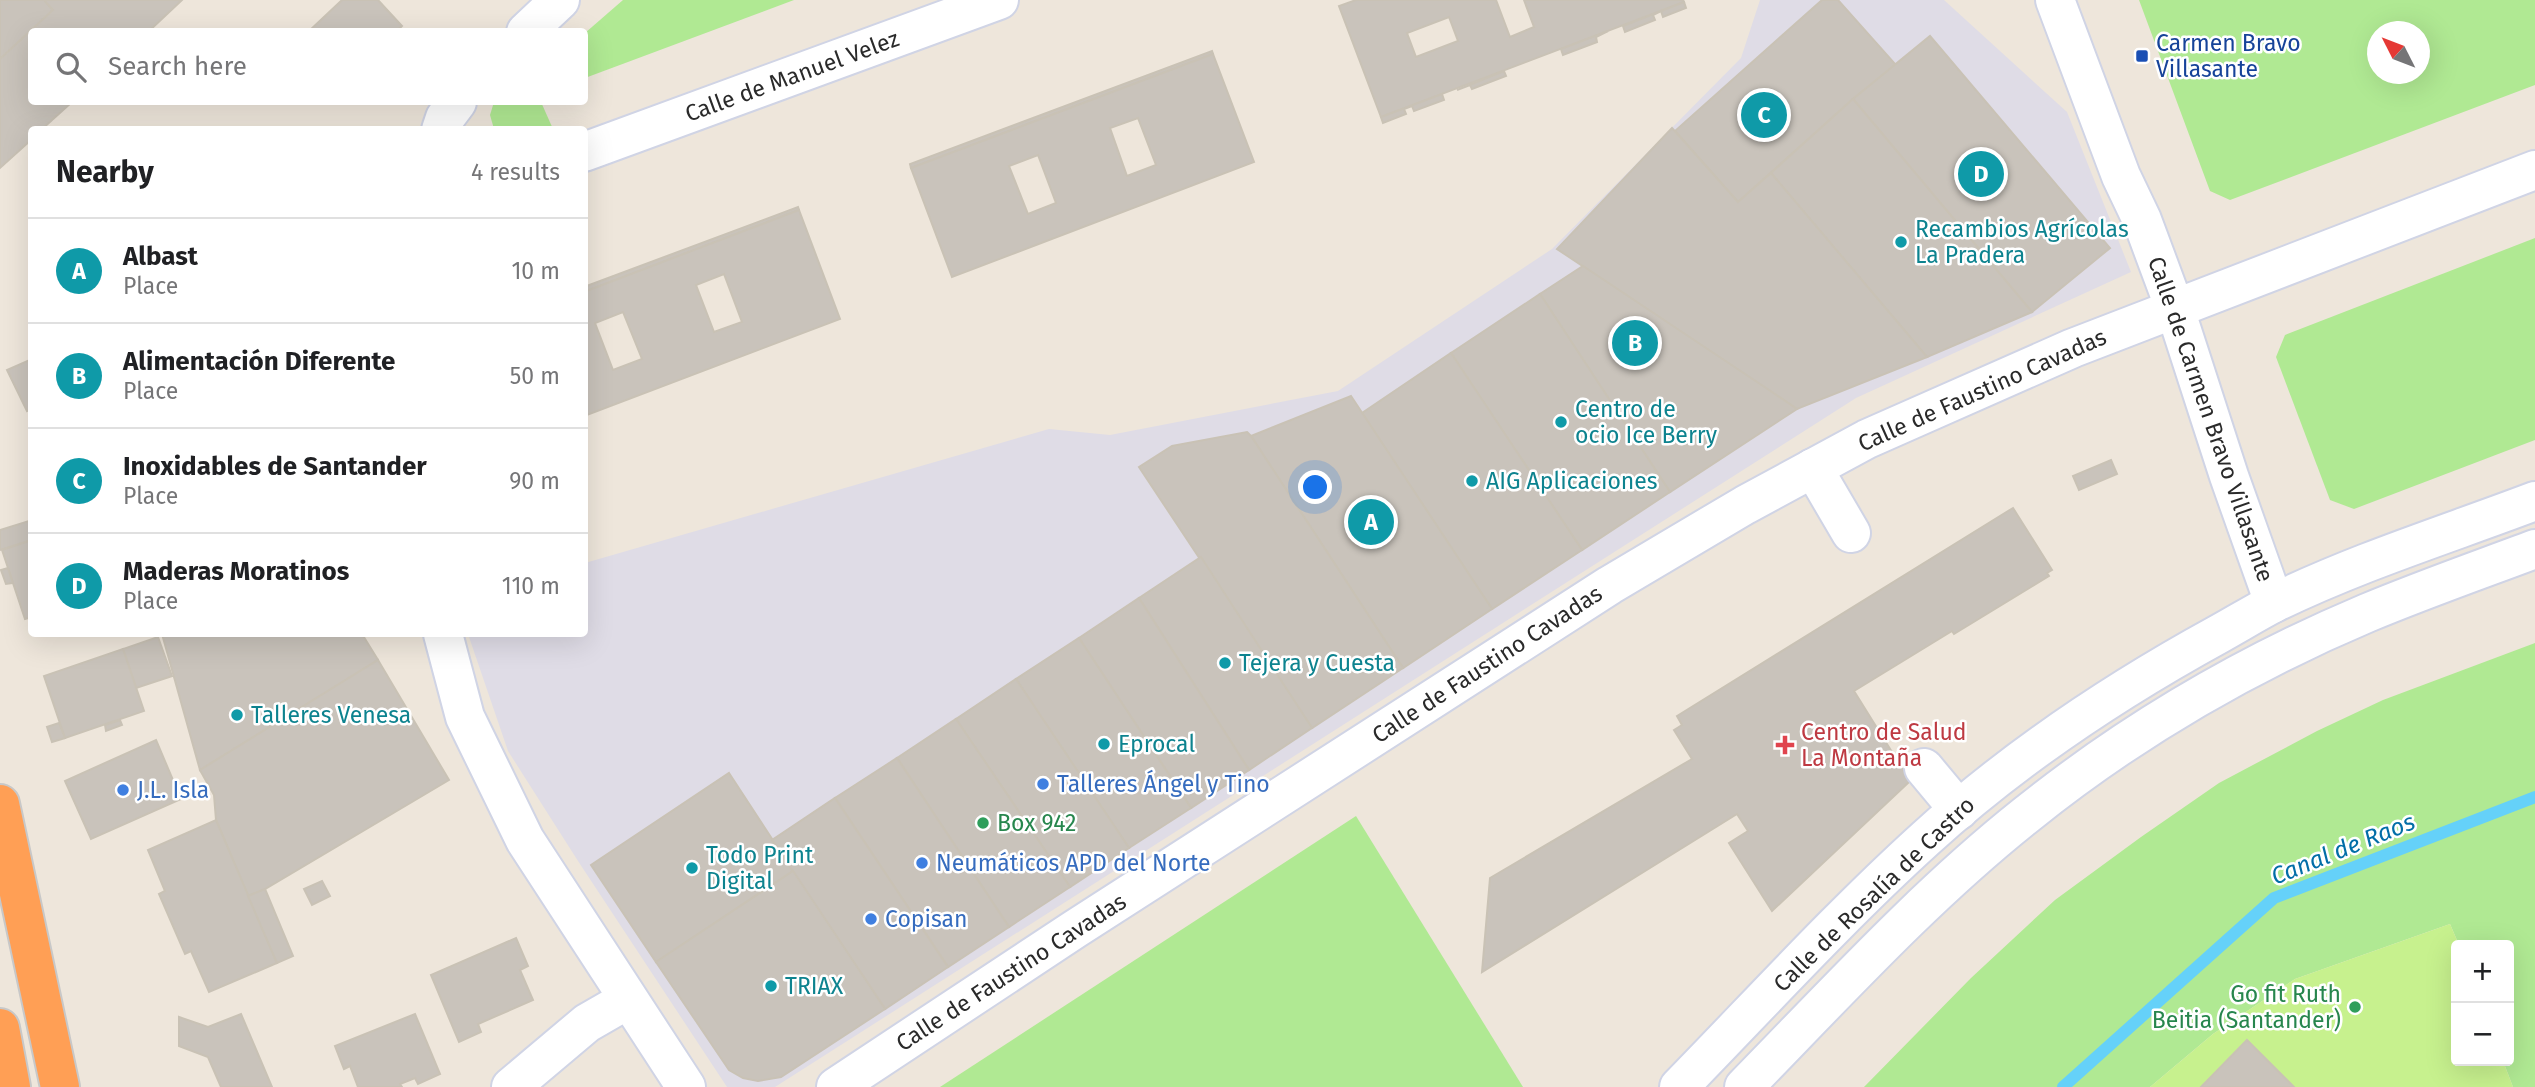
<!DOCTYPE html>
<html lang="en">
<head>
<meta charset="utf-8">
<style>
	:root { --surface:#fff; --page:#f6f6f6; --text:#202124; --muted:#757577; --line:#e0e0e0; --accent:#375cff }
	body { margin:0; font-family:"Fira Sans",sans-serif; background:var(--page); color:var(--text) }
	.controls { position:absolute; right:21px; bottom:21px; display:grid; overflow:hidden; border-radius:7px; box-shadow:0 7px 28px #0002 }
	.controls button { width:63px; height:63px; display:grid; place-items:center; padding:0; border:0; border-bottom:2px solid var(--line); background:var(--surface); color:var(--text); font:35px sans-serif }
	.compass { position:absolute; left:2367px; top:21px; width:63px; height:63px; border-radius:50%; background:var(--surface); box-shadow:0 7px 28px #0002; rotate:312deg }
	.you { position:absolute; left:1316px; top:488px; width:24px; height:24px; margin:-18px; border:5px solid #fff; border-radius:50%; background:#1a73e8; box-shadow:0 0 0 10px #1a73e833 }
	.badge { display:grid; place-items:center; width:46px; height:46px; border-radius:50%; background:var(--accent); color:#fff; font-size:23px; font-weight:700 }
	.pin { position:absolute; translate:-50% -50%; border:4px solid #fff; box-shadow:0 2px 7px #0006 }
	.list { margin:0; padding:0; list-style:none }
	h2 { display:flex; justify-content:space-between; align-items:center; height:91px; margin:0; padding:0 28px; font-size:30px }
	h2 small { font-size:23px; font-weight:400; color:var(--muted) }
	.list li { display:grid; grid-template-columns:46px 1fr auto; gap:21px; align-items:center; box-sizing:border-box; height:105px; padding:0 28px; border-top:2px solid var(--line) }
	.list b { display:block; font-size:26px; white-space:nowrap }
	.list p { margin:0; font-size:23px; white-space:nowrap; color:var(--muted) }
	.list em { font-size:23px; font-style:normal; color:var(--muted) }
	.icon { flex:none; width:38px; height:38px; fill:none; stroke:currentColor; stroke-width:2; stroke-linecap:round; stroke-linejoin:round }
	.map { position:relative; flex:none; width:2535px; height:1087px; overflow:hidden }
	.search { position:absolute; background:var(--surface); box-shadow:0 7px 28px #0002; left:28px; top:28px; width:560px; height:77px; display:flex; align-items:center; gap:18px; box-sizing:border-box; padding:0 24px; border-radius:7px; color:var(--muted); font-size:26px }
	.panel { position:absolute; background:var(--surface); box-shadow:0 7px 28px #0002; left:28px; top:126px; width:560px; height:511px; border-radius:7px }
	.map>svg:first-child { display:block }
	.industrial { fill:#dfdce6 }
	.green { fill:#b0e993; fill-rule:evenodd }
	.pitch { fill:#c7f18e }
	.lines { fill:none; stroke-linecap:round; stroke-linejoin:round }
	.stream { stroke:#65d1f9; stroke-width:12 }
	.building { fill:#c9c3bb; stroke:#c9c2b5; stroke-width:2; fill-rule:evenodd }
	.minor-casing { stroke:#d0d4e5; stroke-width:42 }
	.highway-casing { stroke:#c8c8c8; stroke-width:42 }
	.minor { stroke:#fff; stroke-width:38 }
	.highway { stroke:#ff9f55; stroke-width:38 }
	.transit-dot { fill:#1a4fb4; stroke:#fff; stroke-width:2.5 }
	.culture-dot { fill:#0f9aa8; stroke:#fff; stroke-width:2.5 }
	.health-dot { fill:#e0444e; stroke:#fff; stroke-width:2.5 }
	.shop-dot { fill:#3f7fe0; stroke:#fff; stroke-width:2.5 }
	.leisure-dot { fill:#2e9e5b; stroke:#fff; stroke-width:2.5 }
	.labels { text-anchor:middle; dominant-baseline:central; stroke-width:5; stroke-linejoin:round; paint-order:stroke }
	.transit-label { font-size:23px; fill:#164399; stroke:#fff; text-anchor:start }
	.street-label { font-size:23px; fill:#2a2a2a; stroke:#fff }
	.culture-label { font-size:23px; fill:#0d838f; stroke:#fff; text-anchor:start }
	.health-label { font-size:23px; fill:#be3a42; stroke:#fff; text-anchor:start }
	.shop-label { font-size:23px; fill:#366cbe; stroke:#fff; text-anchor:start }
	.leisure-label { font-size:23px; fill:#27864d; stroke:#fff; text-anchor:start }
	.water-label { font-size:24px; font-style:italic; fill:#026ea7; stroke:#fff }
</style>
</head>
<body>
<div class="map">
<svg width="2535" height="1087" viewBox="0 0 2535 1087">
	<rect width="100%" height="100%" fill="#eee6db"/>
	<path class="industrial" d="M1760 0H1944L2067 112 2131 272 1856 398 775 1087H727L578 861 508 751 468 634H584L585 563 1049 429 1110 435 1338 391 1552 249 1741 58Z"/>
	<g class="green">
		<path d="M623 0H794L585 78V33Z"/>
		<path d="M2139 0H2535V85L2230 200 2210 191ZM2378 32H2420V74H2378Z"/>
		<path d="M494 102H541L553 129H494L490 115Z"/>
		<path d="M2535 238V440L2354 509 2330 500 2276 357 2285 335Z"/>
		<path d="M2535 643V1087H2513L2503 1061H2509V945H2459L2450 924 2295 979 2213 1034 2150 1087H1864L1971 978 2055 900 2141 837 2219 783 2317 731 2383 700Z"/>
		<path d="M1356 816 1523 1087H940Z"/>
	</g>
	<path class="pitch" d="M2450 924 2459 945H2456V1061H2503L2513 1087H2150L2213 1034 2295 979Z"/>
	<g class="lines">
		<path class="stream" d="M2063 1087 2274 898 2535 797"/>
	</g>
	<g class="building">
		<path d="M0 0H44L53 10 0 59Z"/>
		<path d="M44 0H182L148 32H32V102H72L41 130H32V139L0 168V59L53 10Z"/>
		<path d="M342 0H378L402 26 396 32H308Z"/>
		<path d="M1356 0H1496L1510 37 1534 27 1524 0H1683L1684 2 1381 117 1339 6ZM1449 17 1458 41 1416 57 1407 33Z"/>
		<path d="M1822 0H1838L1896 65 1853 99 1738 202 1675 131Z"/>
		<path d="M1684 2 1686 8 1663 17 1661 11 1653 15 1655 20 1625 32 1623 26Z"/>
		<path d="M1608 31 1596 37 1597 42 1563 55 1561 49Z"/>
		<path d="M1930 36 2110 248 2032 312 1853 99Z"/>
		<path d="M1212 51 1213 54 911 168 910 164Z"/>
		<path d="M1213 54 1254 162 952 277 911 168ZM1138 118 1156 165 1127 176 1110 128ZM1038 155 1056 203 1028 214 1009 166Z"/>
		<path d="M1504 71 1506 76 1472 89 1470 85 1457 90Z"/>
		<path d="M1442 94 1444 100 1414 111 1412 106 1404 109 1406 114 1383 123 1381 117Z"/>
		<path d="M1853 99 2032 312 1927 357 1771 173Z"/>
		<path d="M1672 128 1738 202 1771 173 1927 357 1797 409 1557 249Z"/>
		<path d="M798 207 799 210 584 292V287Z"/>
		<path d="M799 210 840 319 584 416V292ZM724 274 742 322 714 332 696 285ZM623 312 642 359 613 370 595 323Z"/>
		<path d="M1583 266 1772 392 1797 409 1670 492 1540 294Z"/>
		<path d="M1540 294 1670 492 1582 550 1451 353Z"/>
		<path d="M1451 353 1582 550 1492 609 1362 413Z"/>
		<path d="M32 359V408L27 411 7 370Z"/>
		<path d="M1351 396 1492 609 1403 668 1251 436Z"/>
		<path d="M1247 432 1251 436 1403 668 1312 728 1139 467 1172 446Z"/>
		<path d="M2111 460 2117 474 2079 490 2073 476Z"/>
		<path d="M2013 508 2052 570 2047 573 2049 576 1954 634 1952 631 1854 691 1910 781 1772 911 1729 843 1748 831 1737 814 1482 972 1490 878 1692 759 1674 730 1682 725 1677 716Z"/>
		<path d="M32 520V540L0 550V530Z"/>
		<path d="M32 540V617L25 619 2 550Z"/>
		<path d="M1201 557 1312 728 1249 770 1139 598Z"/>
		<path d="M8 568 13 583 6 584 1 570Z"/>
		<path d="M1139 598 1249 770 1191 808 1079 638Z"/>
		<path d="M162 634H362L378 660 200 770Z"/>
		<path d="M158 637 172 676 136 688 123 649Z"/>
		<path d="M1079 638 1191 808 1129 848 1016 679Z"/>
		<path d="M123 649 144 711 65 738 44 676Z"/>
		<path d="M378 660 449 780 265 889 248 896 216 820 214 795 200 770Z"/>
		<path d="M1016 679 1129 848 1070 887 956 719Z"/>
		<path d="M956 719 1070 887 1009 927 897 758Z"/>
		<path d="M120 720 122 725 106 731 105 725Z"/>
		<path d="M59 723 65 738 52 742 47 727Z"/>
		<path d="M156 740 181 799 91 839 65 781Z"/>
		<path d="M897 758 1009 927 948 967 835 798Z"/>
		<path d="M729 773 793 871 656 962 591 865Z"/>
		<path d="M835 798 948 967 885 1009 772 840Z"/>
		<path d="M216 820 277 963 209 992 191 951 185 954 159 894 165 891 148 850Z"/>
		<path d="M793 871 885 1009 781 1077 758 1081 743 1078 729 1070 656 962Z"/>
		<path d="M322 881 330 896 312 905 304 889Z"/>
		<path d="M265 889 293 956 277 963 248 896Z"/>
		<path d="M516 938 528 966 520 970 533 1000 478 1024 481 1032 459 1042 431 975Z"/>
		<path d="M241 1014 272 1087H221L208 1057 179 1046V1017L208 1027Z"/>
		<path d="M415 1014 440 1074 418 1084 415 1078 400 1084 402 1087H358L350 1066 344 1069 335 1046Z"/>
		<path d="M2247 1040 2294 1087H2201Z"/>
	</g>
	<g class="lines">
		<g class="minor-casing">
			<g id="minor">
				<path d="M2055 0 2121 176 2142 220 2175 309 2229 476 2274 603"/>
				<path d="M526 32 560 0"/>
				<path d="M441 130 445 118 457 102"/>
				<path d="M584 152 999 0"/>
				<path d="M1813 468 1851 533"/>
				<path d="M443 634 465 717 525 840 686 1087"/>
				<path d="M1924 768 1959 810"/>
				<path d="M511 1087 587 1023 627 1000"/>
				<path d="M836 1087 1075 929 1610 585 1745 505 1867 439 2073 348 2535 170"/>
				<path d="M1679 1087C1760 1004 1839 917 1925 839 2014 758 2113 692 2219 634 2237 624 2255 613 2274 603 2358 562 2448 534 2535 501"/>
				<path d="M1744 1087C1835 994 1924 896 2026 815 2128 733 2246 664 2367 613 2422 590 2479 570 2535 549"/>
			</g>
		</g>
		<g class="highway-casing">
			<g id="highway">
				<path d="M0 804 60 1087"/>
				<path d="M0 1028 11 1087"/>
			</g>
		</g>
		<use href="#minor" class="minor"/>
		<use href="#highway" class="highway"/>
	</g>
	<rect class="transit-dot" x="2135" y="49" width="14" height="14" rx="3.5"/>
	<g class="culture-dot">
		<circle cx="1901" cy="242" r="7"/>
		<circle cx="1561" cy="422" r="7"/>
		<circle cx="1472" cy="481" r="7"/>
		<circle cx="1225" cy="663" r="7"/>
		<circle cx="237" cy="715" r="7"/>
		<circle cx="1104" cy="744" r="7"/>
		<circle cx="692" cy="868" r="7"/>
		<circle cx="771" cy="986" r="7"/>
	</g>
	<path class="health-dot" d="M1781.5 734.5h7v7h7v7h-7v7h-7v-7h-7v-7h7z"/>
	<g class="shop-dot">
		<circle cx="1043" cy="784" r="7"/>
		<circle cx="123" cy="790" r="7"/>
		<circle cx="922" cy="863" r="7"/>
		<circle cx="871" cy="919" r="7"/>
	</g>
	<g class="leisure-dot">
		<circle cx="983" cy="823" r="7"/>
		<circle cx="2355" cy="1007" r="7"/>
	</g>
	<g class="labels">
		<g class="transit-label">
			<text x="2156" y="43">Carmen Bravo<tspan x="2156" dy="26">Villasante</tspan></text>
		</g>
		<g class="street-label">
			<text transform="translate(792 76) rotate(-20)">Calle de Manuel Velez</text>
			<text transform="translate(1982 390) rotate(-24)">Calle de Faustino Cavadas</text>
			<text transform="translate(2211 419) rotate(71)">Calle de Carmen Bravo Villasante</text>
			<text transform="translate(1487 664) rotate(-33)">Calle de Faustino Cavadas</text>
			<text transform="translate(1874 894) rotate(-44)">Calle de Rosalía de Castro</text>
			<text transform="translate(1011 972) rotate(-33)">Calle de Faustino Cavadas</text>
		</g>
		<g class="culture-label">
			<text x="1915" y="229">Recambios Agrícolas<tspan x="1915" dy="26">La Pradera</tspan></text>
			<text x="1575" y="409">Centro de<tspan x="1575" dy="26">ocio Ice Berry</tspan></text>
			<text x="1486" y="481">AIG Aplicaciones</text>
			<text x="1239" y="663">Tejera y Cuesta</text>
			<text x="251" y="715">Talleres Venesa</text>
			<text x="1118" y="744">Eprocal</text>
			<text x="706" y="855">Todo Print<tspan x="706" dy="26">Digital</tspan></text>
			<text x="785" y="986">TRIAX</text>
		</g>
		<g class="health-label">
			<text x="1801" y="732">Centro de Salud<tspan x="1801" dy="26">La Montaña</tspan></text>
		</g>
		<g class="shop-label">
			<text x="1057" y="784">Talleres Ángel y Tino</text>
			<text x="137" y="790">J.L. Isla</text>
			<text x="936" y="863">Neumáticos APD del Norte</text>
			<text x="885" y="919">Copisan</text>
		</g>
		<g class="leisure-label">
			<text x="997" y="823">Box 942</text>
			<text x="2341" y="994" text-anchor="end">Go fit Ruth<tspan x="2341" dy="26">Beitia (Santander)</tspan></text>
		</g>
		<g class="water-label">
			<text transform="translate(2343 849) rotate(-22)">Canal de Raos</text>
		</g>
	</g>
</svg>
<div class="controls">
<button>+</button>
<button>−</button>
</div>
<svg class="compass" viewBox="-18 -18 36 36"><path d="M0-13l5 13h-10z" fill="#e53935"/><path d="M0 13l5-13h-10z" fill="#757577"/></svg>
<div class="you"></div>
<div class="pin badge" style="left:1371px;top:522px;background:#0f9aa8">A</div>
<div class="pin badge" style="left:1635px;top:343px;background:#0f9aa8">B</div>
<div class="pin badge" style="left:1764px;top:115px;background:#0f9aa8">C</div>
<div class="pin badge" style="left:1981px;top:174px;background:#0f9aa8">D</div>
<div class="search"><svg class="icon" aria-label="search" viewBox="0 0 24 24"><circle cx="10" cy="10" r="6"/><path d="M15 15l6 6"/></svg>Search here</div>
<section class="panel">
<h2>Nearby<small>4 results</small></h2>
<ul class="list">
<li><span class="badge" style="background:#0f9aa8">A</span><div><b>Albast</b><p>Place</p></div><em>10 m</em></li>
<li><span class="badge" style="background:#0f9aa8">B</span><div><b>Alimentación Diferente</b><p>Place</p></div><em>50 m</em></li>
<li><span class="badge" style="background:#0f9aa8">C</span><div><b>Inoxidables de Santander</b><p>Place</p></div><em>90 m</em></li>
<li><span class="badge" style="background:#0f9aa8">D</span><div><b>Maderas Moratinos</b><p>Place</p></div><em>110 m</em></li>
</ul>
</section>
</div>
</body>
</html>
